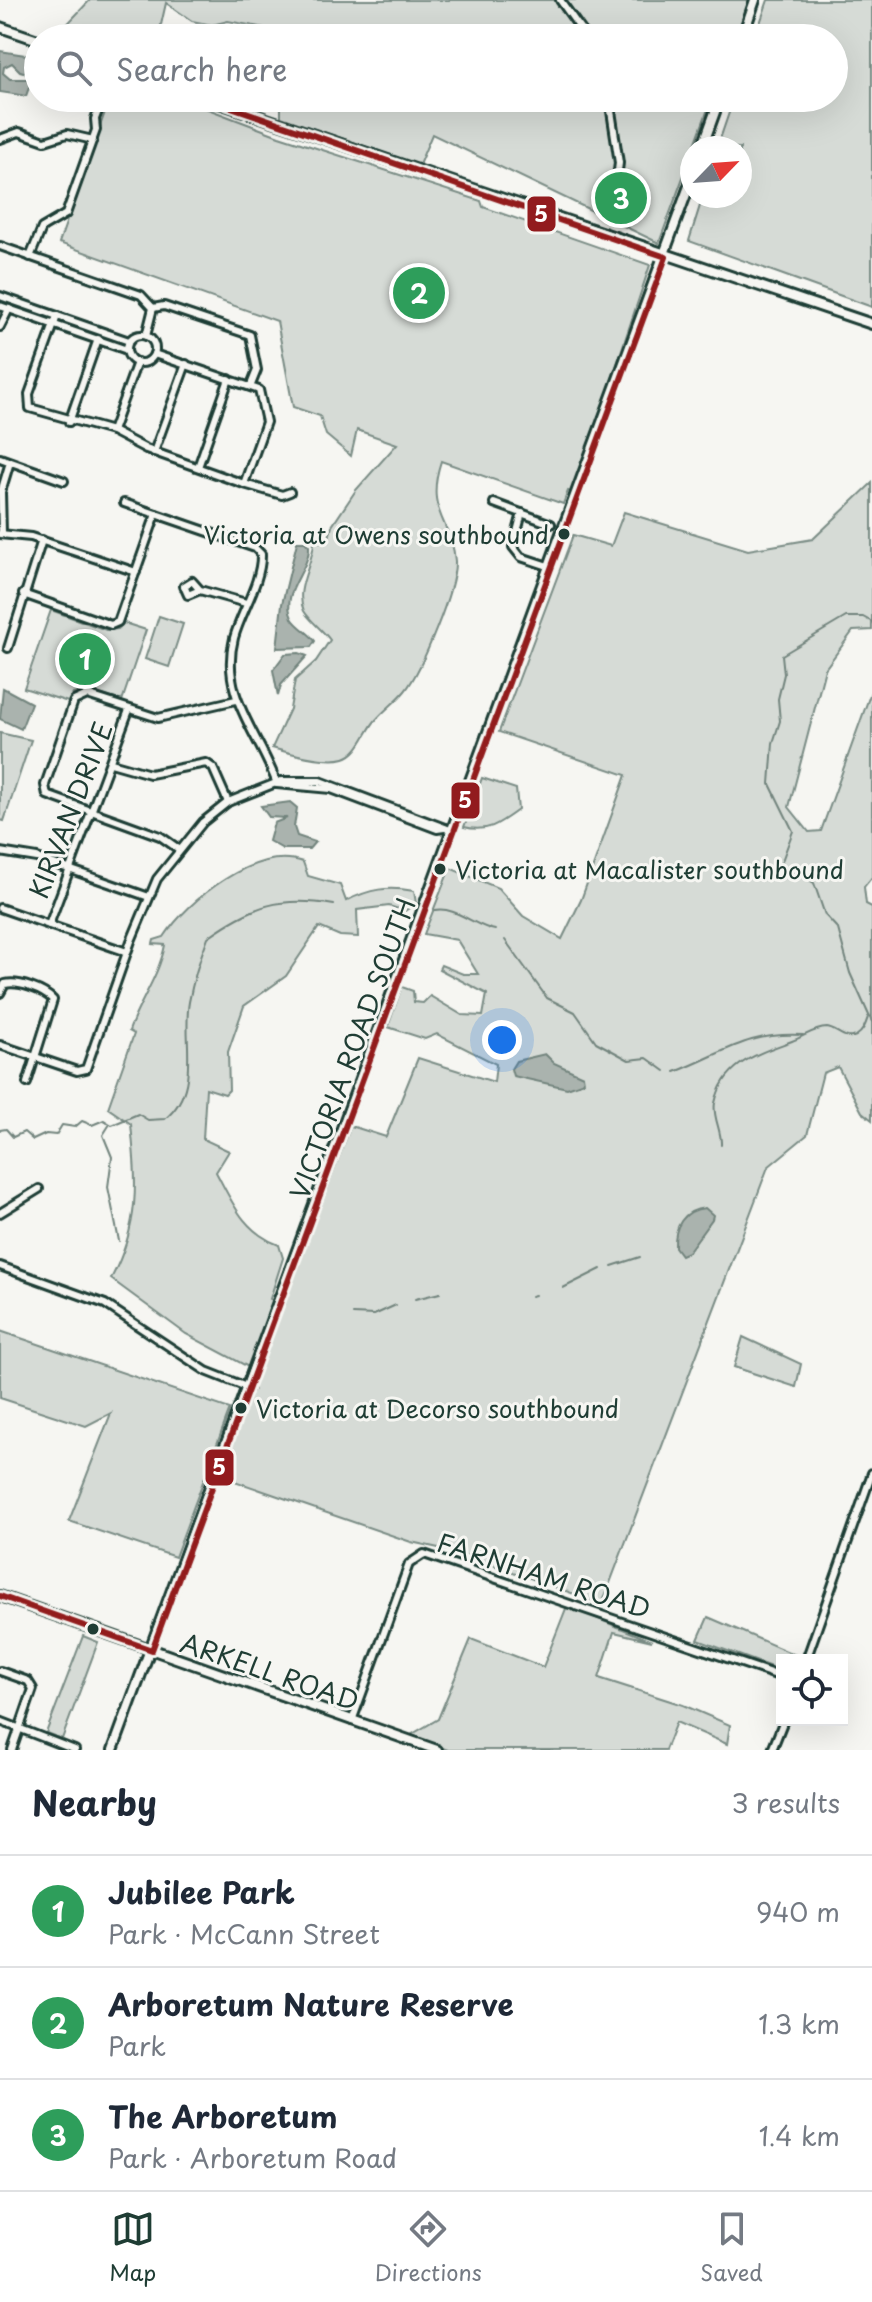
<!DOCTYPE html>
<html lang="en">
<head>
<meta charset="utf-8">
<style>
	:root { --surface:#fff; --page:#f2f2f3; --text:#1f2937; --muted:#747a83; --line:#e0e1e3; --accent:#1f3d34 }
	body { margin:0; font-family:"Playpen Sans",sans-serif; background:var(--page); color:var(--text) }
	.controls { position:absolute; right:24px; bottom:24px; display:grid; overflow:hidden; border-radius:0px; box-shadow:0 8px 32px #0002 }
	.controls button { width:72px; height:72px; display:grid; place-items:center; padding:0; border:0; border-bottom:2px solid var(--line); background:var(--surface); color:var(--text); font:40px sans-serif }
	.compass { position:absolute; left:680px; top:136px; width:72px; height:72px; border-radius:50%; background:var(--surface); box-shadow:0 8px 32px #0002; rotate:65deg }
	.you { position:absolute; left:502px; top:1040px; width:28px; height:28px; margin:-20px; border:6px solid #fff; border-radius:50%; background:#1a73e8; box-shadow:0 0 0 12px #1a73e833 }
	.badge { display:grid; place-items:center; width:52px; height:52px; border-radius:50%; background:var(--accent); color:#fff; font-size:26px; font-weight:700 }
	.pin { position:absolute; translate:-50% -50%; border:4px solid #fff; box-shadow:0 2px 8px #0006 }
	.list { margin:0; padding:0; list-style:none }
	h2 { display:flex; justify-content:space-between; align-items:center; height:104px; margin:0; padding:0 32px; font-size:34px }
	h2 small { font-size:26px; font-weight:400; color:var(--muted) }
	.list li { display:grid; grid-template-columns:52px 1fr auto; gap:24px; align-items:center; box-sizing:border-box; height:112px; padding:0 32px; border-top:2px solid var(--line) }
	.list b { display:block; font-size:30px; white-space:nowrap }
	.list p { margin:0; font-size:26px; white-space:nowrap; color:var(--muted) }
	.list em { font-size:26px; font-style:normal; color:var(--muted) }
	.icon { flex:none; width:44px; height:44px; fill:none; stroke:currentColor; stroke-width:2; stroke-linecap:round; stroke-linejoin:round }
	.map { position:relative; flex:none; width:872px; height:1750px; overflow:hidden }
	.search { position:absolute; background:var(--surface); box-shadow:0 8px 32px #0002; left:24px; right:24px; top:24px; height:88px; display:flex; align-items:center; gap:20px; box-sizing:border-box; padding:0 28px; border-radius:44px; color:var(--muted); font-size:30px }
	.sheet { height:440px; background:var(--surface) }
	nav { display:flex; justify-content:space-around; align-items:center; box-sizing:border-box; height:112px; border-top:2px solid var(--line); background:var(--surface); font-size:22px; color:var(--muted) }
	nav a { display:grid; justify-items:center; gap:4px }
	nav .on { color:var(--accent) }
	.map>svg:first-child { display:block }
	.green { fill:#d6dbd6; stroke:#7a8c85; stroke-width:2 }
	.water { fill:#aab3ae; stroke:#72847d; stroke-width:2 }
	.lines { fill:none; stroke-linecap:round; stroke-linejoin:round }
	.stream { stroke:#72847d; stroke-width:2 }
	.minor-casing { stroke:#1f3d34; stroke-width:12 }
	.major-casing { stroke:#1f3d34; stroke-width:14 }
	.minor { stroke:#f6f6f2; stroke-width:6 }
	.major { stroke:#f6f6f2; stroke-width:8 }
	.bus-1-casing { stroke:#f6f6f2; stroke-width:12 }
	.bus-1 { stroke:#921b1e; stroke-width:6 }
	.bus-dot { fill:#1f3d34; stroke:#f6f6f2; stroke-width:3 }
	.labels { text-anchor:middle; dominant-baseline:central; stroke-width:6; stroke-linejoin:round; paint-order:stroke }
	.bus-label { font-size:24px; fill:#1f3d34; stroke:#f6f6f2; text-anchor:start }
	.street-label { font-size:26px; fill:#1f3d34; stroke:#f6f6f2 }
	.line-badge { stroke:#f6f6f2; stroke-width:3 }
	.badge-label { font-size:22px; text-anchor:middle; font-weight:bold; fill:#fff }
</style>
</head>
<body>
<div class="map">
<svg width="872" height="1750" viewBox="0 0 872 1750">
	<rect width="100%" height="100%" fill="#f6f6f2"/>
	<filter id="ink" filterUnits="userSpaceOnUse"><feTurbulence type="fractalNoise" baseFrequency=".0125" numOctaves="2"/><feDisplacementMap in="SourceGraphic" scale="16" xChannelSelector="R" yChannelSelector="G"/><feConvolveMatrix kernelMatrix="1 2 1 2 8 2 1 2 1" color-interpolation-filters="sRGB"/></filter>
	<g filter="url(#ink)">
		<g class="green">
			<path d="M90 0H750L735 38H332L330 32 315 25 299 38H283L281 31 228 21 212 25 192 21 166 3 158 38 56 36Z"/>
			<path d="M768 0H872V307L689 241 703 196H740V148H717L734 98H834V38H755Z"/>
			<path d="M110 98H179L279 136 481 201 483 207 650 265 574 493 568 491 563 504 441 461C424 513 452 520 455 561 456 587 422 670 405 691 396 702 384 710 375 721 365 733 360 753 344 758 327 763 289 753 272 748L290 709 295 680 316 661 330 640C323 630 310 621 304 611 294 589 313 565 314 542H328L332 526 356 490 397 444 357 430 351 456 326 435 320 416 293 407 277 321 59 243Z"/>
			<path d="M281 98H712L659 243 432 134 419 165 281 117Z"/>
			<path d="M872 483V630L853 631 825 669 789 807 809 832 821 831 872 689V877L864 887 866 904 872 907V1120L862 1112 838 1067 823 1073 807 1135 768 1167 602 1604 457 1552 411 1542 220 1476 258 1372 186 1334 111 1279C140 1223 137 1185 131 1124L108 1108 134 1034 129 1031C139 1002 159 976 165 945L153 944 154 940 164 937C188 900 256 845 303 862L308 876 340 885 346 901C370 889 387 886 414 891L416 903 405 911 389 906 357 910 358 937 340 936 319 927 286 976 244 1006 228 1052 229 1090 225 1094 206 1088 203 1139 229 1151 216 1172C233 1204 244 1232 279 1245L283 1258 270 1299 284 1304 351 1126 386 1137 418 1058 494 1082 496 1064 437 1034 425 1039 388 1027 402 987 413 991 414 1002 423 1003 430 996 462 1015 483 1016 487 994 439 969 441 965 463 974H478L457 940 424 934 450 868 498 888 523 916 562 939 581 900 626 775 499 732 573 535 611 546 624 512 748 550 813 539Z"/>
			<path d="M51 610 106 630 118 629 124 623 146 630 122 701 89 691 73 694 68 702 24 688Z"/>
			<path d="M159 616 183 624 169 667 145 659Z"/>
			<path d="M0 733 31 740 4 821 0 820Z"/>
			<path d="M482 778 516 789 518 810C499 824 487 833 464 827Z"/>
			<path d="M0 1331 230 1409 175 1557 69 1521 111 1413 86 1426 0 1398Z"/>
			<path d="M743 1337 801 1364 796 1387 734 1367Z"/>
			<path d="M567 1606 652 1641 614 1632 599 1678 683 1705 730 1725 727 1744 676 1722 665 1750H448L409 1736 438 1719 471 1639 543 1667Z"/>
			<path d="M708 1617 798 1656 796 1660H782V1671L698 1640Z"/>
			<path d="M83 1636 98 1642 62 1739 46 1733Z"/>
		</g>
		<g class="water">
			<path d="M0 51 38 57 31 74 20 71 12 63 4 67 3 73 10 79H32L26 96 0 92Z"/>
			<path d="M297 542H305L309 546C310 571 280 592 292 618 297 627 309 632 315 641L311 647 277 648 282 604Z"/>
			<path d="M299 653 307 656 281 685 278 696 273 670 285 654Z"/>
			<path d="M3 688 31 703 21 729 0 719Z"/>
			<path d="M290 802 297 808 294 827 297 836 315 842 309 849H283L269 841 274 823 287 818 269 817 261 806Z"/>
			<path d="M545 1054 554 1063 583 1076 584 1082 567 1088 513 1076 511 1069 516 1061Z"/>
			<path d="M705 1208 713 1215 712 1219 688 1252 681 1255 675 1247C674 1227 683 1210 705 1208Z"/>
		</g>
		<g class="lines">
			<g class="stream">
				<path d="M872 622 863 617H846L782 655 784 674 778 699 780 721 773 743 770 784 793 831 779 869 781 873 799 874 814 883 825 915 838 929 850 973 872 1022"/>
				<path d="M435 910C455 906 474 926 495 930"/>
				<path d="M505 940 547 998 575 1012 596 1042 629 1060 647 1058 665 1071"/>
				<path d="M675 1072C725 1053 745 1032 803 1035"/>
				<path d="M110 1124 103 1135 112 1157 108 1187 119 1241"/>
				<path d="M0 1130 6 1129 13 1137 24 1132 33 1140 46 1134 56 1135 62 1125 75 1127 82 1121 92 1125 104 1120 112 1125 138 1114 148 1120 165 1119C202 1089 182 1040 189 1002 193 980 200 958 208 937 253 905 280 896 334 905"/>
				<path d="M721 1145C722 1131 712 1116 715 1103 724 1063 757 1054 792 1041 803 1037 814 1028 827 1028 837 1029 845 1041 856 1036 864 1031 866 1023 868 1017"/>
				<path d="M612 1266 640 1257"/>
				<path d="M563 1288 601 1269"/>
				<path d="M531 1296 535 1295"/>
				<path d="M415 1299 440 1293"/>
				<path d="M353 1314 374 1315 396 1305"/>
			</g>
			<g class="minor-casing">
				<g id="minor">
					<path d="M560 0 587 38"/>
					<path d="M609 98 619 163 614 201"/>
					<path d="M0 139 19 132 45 141 67 134 93 140"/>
					<path d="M0 246 141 295 153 308 146 336"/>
					<path d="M30 257 42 228 66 214 96 130 95 119 103 98"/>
					<path d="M0 296 129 341"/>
					<path d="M0 306 127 350"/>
					<path d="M153 308 164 306 250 335 257 370 251 385"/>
					<path d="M57 316 29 394 30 408 112 431 146 449 244 484 282 495 290 492"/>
					<path d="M0 327 9 309"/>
					<circle cx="141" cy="349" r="14"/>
					<path d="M154 354 259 390 266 422 244 484"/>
					<path d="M69 422 98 339"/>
					<path d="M112 431 137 362"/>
					<path d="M154 452 186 364"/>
					<path d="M0 458 64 481"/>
					<path d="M198 467 229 379"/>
					<path d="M494 503 551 524"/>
					<path d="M522 513 513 547 521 557 551 567"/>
					<path d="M156 514 255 548 261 554C262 581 241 612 234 638 219 696 260 734 277 784"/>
					<path d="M2 533 1 492 10 462"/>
					<path d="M0 534 31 537 136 572"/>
					<path d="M200 590 192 581 184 586 188 595 200 590 246 603"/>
					<path d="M23 594 111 625 118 622 156 514 124 503"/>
					<path d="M8 648 42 540"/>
					<path d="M111 763 150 774 206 763 213 768 228 802"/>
					<path d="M277 784 331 789 437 829 444 828"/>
					<path d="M180 850 160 836 47 795 45 785 74 701 87 695 158 718 236 700"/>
					<path d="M0 852 37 858 149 897"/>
					<path d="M0 908 127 952"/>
					<path d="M49 925 129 710"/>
					<path d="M0 993 5 984C19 981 44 990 53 1000L27 1083"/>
					<path d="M0 1045 77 1071 86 1069 131 941 157 879 203 822 228 802 281 781H320L453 831"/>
					<path d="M0 1213 39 1189"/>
					<path d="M0 1266 105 1304 206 1371 249 1388"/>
					<path d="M806 1660 872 1473"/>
					<path d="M0 1671 28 1681 33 1689 12 1750"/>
					<path d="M0 1721 75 1750"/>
					<path d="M352 1721 409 1564 424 1554 782 1677"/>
					<path d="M772 1750 784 1720"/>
				</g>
			</g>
			<g class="major-casing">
				<g id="major">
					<path d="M0 27 38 40"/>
					<path d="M742 38 755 0"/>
					<path d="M205 98 872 324"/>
					<path d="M702 148 720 98"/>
					<path d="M0 1596 437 1750"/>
					<path d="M113 1750 692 178"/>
				</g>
			</g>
			<use href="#minor" class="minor"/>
			<use href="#major" class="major"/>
			<g class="bus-1-casing">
				<path id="bus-1" d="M0 1596 152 1650 666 257 205 98"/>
			</g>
			<use href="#bus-1" class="bus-1"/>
		</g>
	</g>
	<g class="bus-dot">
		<circle cx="564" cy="534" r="7"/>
		<circle cx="440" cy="869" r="7"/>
		<circle cx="241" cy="1408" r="7"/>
		<circle cx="93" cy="1629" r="7"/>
	</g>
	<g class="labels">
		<g class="bus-label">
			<text x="549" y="534" text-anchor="end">Victoria at Owens southbound</text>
			<text x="455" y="869">Victoria at Macalister southbound</text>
			<text x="256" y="1408">Victoria at Decorso southbound</text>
		</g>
		<g class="street-label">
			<text transform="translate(70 810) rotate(-69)">KIRVAN DRIVE</text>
			<text transform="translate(352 1048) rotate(-70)">VICTORIA ROAD SOUTH</text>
			<text transform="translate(544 1575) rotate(18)">FARNHAM ROAD</text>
			<text transform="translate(270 1671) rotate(19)">ARKELL ROAD</text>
		</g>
	</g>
	<g class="line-badge">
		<rect x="526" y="195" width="31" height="38" rx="8" fill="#921b1e"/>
		<rect x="450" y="781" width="31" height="39" rx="8" fill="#921b1e"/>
		<rect x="204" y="1448" width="31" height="39" rx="8" fill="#921b1e"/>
	</g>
	<g class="badge-label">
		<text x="541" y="222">5</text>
		<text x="465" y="808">5</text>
		<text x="219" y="1475">5</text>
	</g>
</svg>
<div class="controls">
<button><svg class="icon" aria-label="locate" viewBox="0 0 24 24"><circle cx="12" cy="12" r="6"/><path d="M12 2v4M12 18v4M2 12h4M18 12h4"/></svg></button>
</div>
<svg class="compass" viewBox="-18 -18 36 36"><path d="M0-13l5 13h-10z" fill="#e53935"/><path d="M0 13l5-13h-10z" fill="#747a83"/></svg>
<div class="you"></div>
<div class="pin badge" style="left:85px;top:659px;background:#2e9e5b">1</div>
<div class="pin badge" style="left:419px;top:293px;background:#2e9e5b">2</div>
<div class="pin badge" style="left:621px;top:198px;background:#2e9e5b">3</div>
<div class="search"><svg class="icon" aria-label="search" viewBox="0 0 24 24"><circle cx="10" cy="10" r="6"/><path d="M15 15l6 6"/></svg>Search here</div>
</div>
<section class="sheet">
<h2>Nearby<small>3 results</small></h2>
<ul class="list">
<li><span class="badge" style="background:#2e9e5b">1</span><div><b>Jubilee Park</b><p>Park · McCann Street</p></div><em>940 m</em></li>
<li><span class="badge" style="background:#2e9e5b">2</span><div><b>Arboretum Nature Reserve</b><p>Park</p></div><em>1.3 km</em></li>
<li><span class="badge" style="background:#2e9e5b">3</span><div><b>The Arboretum</b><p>Park · Arboretum Road</p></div><em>1.4 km</em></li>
</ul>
</section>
<nav>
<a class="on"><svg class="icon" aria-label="map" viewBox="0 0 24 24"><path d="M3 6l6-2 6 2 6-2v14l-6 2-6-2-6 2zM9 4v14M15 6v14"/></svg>Map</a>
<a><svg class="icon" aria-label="directions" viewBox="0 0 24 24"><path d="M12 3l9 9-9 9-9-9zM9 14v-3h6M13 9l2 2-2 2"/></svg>Directions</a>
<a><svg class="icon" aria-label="saved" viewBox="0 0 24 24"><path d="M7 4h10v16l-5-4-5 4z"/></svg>Saved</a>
</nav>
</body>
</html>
